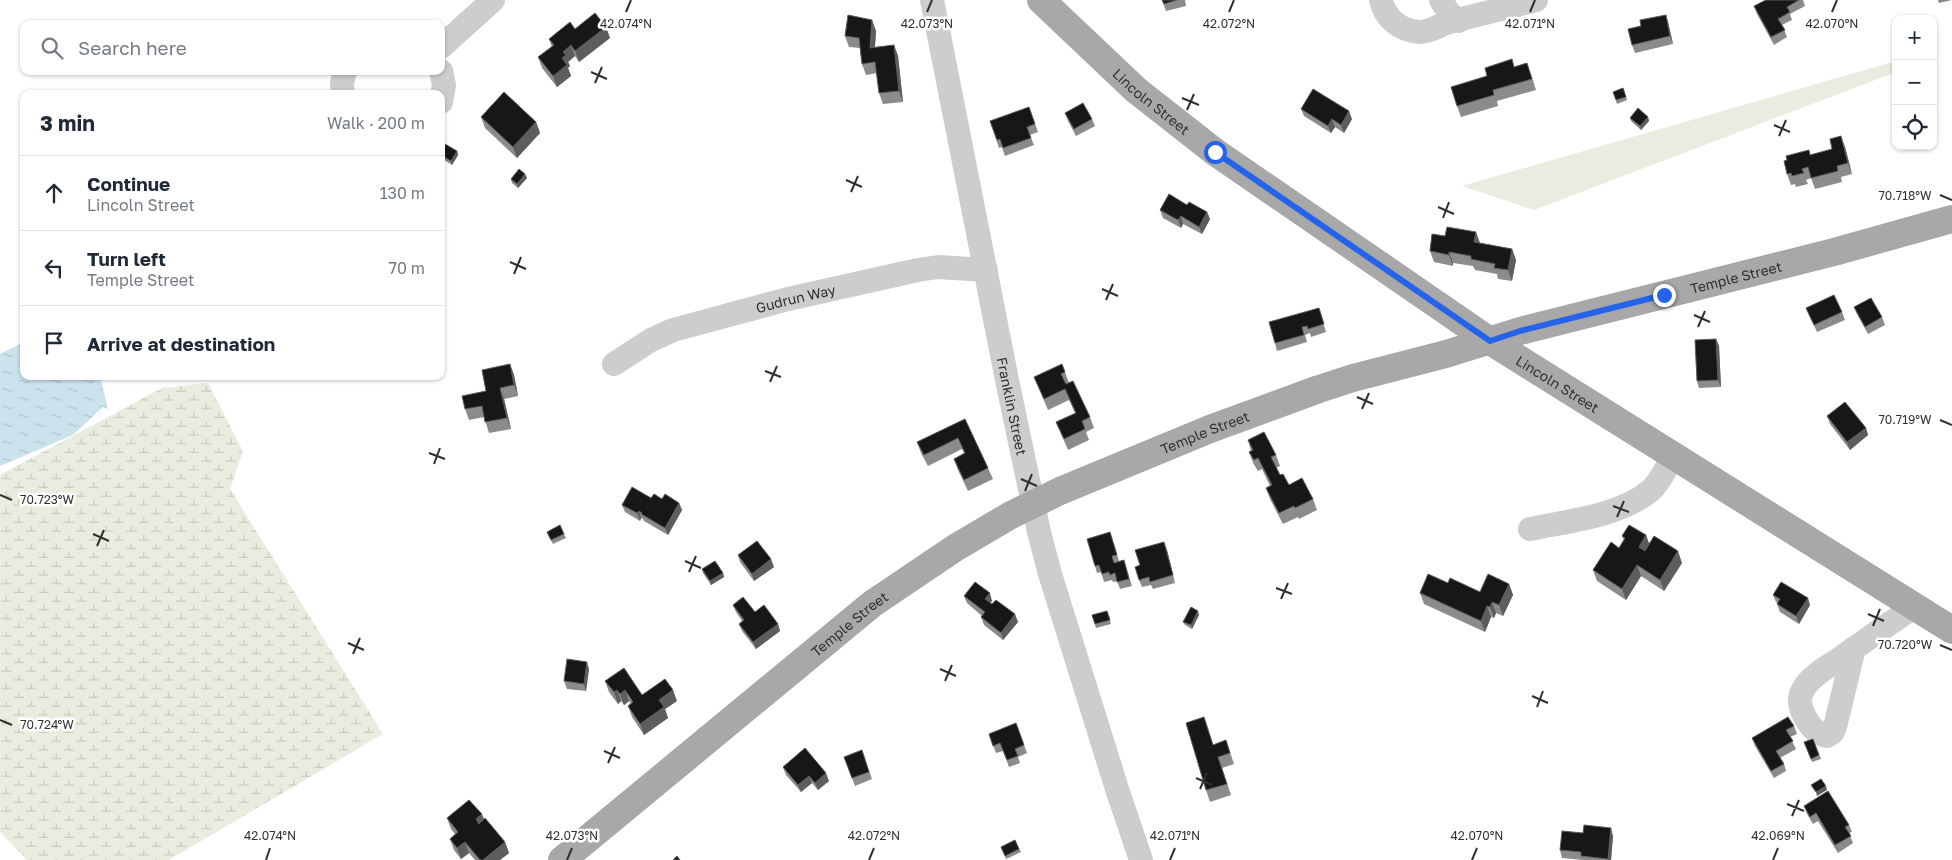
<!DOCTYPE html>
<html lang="en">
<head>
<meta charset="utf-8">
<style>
	:root { --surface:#fff; --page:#f6f6f7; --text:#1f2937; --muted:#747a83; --line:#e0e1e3 }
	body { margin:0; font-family:"Golos Text",sans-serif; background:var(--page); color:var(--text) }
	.controls { position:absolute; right:15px; top:15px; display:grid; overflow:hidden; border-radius:10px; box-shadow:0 1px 4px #0004 }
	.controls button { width:45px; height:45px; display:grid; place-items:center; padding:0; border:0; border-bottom:1px solid var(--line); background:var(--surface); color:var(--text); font:25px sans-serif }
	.stop { position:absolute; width:15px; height:15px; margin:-11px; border:4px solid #2563eb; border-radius:50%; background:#fff }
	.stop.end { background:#2563eb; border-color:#fff; box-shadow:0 1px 5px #0008 }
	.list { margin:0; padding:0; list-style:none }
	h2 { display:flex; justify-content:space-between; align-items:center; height:65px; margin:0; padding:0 20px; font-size:21px }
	h2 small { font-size:16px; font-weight:400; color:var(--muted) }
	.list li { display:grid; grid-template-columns:32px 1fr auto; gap:15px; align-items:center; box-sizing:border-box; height:75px; padding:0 20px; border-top:1px solid var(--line) }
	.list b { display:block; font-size:19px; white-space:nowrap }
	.list p { margin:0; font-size:16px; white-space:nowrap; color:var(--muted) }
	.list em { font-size:16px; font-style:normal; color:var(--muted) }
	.icon { flex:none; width:28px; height:28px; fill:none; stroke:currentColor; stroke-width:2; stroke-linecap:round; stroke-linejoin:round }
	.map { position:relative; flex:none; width:1952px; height:860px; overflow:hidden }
	.search { position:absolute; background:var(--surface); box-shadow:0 1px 4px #0004; left:20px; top:20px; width:425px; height:55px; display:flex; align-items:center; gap:12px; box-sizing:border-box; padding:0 18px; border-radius:10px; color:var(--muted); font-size:19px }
	.panel { position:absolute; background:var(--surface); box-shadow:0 1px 4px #0004; left:20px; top:90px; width:425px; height:290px; border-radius:10px }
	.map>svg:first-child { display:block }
	.wetland { fill:url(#wetland-marsh) }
	.park { fill:#e8eddf }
	.water { fill:url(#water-ripples) }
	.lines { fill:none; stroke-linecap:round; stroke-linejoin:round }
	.minor { stroke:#cdcdcd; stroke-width:24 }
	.major { stroke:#a8a8a8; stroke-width:28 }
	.wall { fill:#8b8b8b }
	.shaded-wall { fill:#5d5d5d }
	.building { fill:#171717; stroke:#5d5d5d }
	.route { stroke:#2563eb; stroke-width:6 }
	.ticks { fill:none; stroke:#303030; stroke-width:2 }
	.labels { text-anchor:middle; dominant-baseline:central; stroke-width:5; stroke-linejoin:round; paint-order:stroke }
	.street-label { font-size:14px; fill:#303030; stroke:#fff }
	.ticks-label { font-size:12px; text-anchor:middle; fill:#303030; stroke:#fff; stroke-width:5; stroke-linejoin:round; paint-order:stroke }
</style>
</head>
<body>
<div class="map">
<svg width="1952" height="860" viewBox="0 0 1952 860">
	<defs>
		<pattern id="wetland-marsh" width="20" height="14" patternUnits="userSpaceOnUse" patternTransform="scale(1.25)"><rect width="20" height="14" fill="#e8eddf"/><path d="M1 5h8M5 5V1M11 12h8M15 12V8" fill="none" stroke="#c7ccc0"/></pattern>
		<pattern id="water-ripples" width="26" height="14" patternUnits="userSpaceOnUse" patternTransform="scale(1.25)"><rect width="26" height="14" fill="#cbe3ed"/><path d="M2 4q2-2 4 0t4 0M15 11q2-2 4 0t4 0" fill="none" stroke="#afc3cc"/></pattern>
	</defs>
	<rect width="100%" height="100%" fill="#fff"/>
	<path class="wetland" d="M208 383 243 451 230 489 383 734 169 860H27L0 832V475L162 388Z"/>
	<path class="park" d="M1896 61V72L1534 210 1462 186Z"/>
	<path class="water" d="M24 342V376H100L108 409 103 407 73 435 0 466V354Z"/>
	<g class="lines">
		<g class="minor">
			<path id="s1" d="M932 0 1008 385 1039 532 1050 574 1117 789 1141 860"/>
			<path d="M1381 0C1385 19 1401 31 1420 32 1431 32 1439 25 1449 22 1478 15 1507 8 1536 0"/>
			<path d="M1441 0 1449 13 1458 21"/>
			<path d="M441 47 493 0"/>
			<path d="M441 71 444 85 441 102"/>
			<path d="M343 94 342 83 345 71"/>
			<path id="s2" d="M614 364 651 340 673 330 788 299 918 270 938 267 986 270"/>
			<path d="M1530 529C1568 521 1619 516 1650 491 1659 484 1667 466 1674 456"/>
			<path d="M1854 648 1836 723 1833 732 1827 736C1817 735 1809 725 1805 717 1800 707 1797 699 1804 688 1812 675 1829 666 1842 657 1866 640 1890 623 1914 607"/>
		</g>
		<g class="major">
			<path id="s3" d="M1041 0 1136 90 1215 152 1490 341 1952 630"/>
			<path id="s4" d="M562 860 872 604 955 548 1011 515 1060 491 1210 429 1319 389 1353 378 1446 354 1520 331 1834 252 1952 219"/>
		</g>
	</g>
	<g class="wall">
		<path d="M1162 0H1185L1186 6 1166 11Z"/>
		<path d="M1766 0H1803L1805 6 1790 14 1792 20 1782 25 1787 37 1774 45 1757 14 1754 6Z"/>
		<path d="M1938 0H1952L1939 3Z"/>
		<path d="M872 20 876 31 875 47 894 45 898 56 903 102 883 104 879 93 877 73 866 75 862 64 860 48 849 47 845 36Z"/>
		<path d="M1668 22 1673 44 1635 53 1632 45Z"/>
		<path d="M606 27 610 38 579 62 575 56 568 62 570 66 568 68 571 76 557 87 542 68 538 57 552 47 549 39 575 29Z"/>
		<path d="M1514 67 1531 74 1536 90 1497 101 1498 106 1461 117 1457 106 1487 76Z"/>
		<path d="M1623 88 1627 100 1617 104 1613 92Z"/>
		<path d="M1029 107 1038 132 1030 135 1034 145 1005 156 1002 147 999 148 990 121Z"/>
		<path d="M1301 109 1352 119 1344 133 1335 127 1331 133 1304 116Z"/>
		<path d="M1065 113 1092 119 1095 126 1076 136 1068 121Z"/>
		<path d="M481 117 536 122 540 133 517 158 485 128Z"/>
		<path d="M1648 117 1649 121 1641 130 1631 121 1630 118Z"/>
		<path d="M1845 147 1852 174 1841 177 1842 182 1815 189 1811 178 1806 180 1808 184 1796 187 1795 184 1791 185 1787 174 1811 155Z"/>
		<path d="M441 150 457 151 458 155 452 165 441 158Z"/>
		<path d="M525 174 527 178 518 188 512 183 511 179Z"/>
		<path d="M1187 205 1207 212 1210 219 1202 234 1183 224 1181 228 1163 218 1160 210Z"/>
		<path d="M1480 243 1512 249 1516 260 1512 281 1498 279 1497 274 1475 270 1473 266 1453 263V266L1434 262 1430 251Z"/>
		<path d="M1854 307 1882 317 1885 325 1868 334 1857 314Z"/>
		<path d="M1319 308 1326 332 1311 337 1310 333 1305 335 1307 342 1277 351 1275 343Z"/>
		<path d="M1806 308 1842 312 1845 320 1817 332Z"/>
		<path d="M1716 339 1719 346 1721 387 1699 388 1697 381Z"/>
		<path d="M510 364 514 375 518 396 504 399 511 429 489 433 484 417 469 420 465 409 486 391Z"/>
		<path d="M1065 372 1069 383 1090 417 1094 428 1086 432 1089 440 1068 450 1056 422 1075 413 1069 400 1048 410 1034 377Z"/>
		<path d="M1827 416 1866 428 1868 435 1850 450 1830 424Z"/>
		<path d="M965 419 988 468 993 479 968 491 958 470 954 459 964 453 962 449 928 466 921 453 917 442Z"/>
		<path d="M1248 440 1276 455 1280 466 1276 468 1280 475 1289 485 1313 499 1317 510 1299 519 1298 517 1283 524 1270 499 1266 488 1270 486 1262 469 1258 471 1253 463 1249 452 1251 451Z"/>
		<path d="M651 498 662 499 679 503 682 510 668 535 644 521 643 519 641 518 640 521 625 512 622 505Z"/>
		<path d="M1110 532 1119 561 1124 560 1132 586 1120 589 1117 581 1113 582 1112 580 1104 582 1101 572 1097 573 1095 566Z"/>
		<path d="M564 534 566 538 553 544 548 535Z"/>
		<path d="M1646 535 1649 544 1682 563 1664 591 1641 576 1626 600 1597 581 1593 570 1619 548 1624 540 1622 536Z"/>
		<path d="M1167 550 1175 583 1153 589 1151 585 1142 587 1139 580 1140 565Z"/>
		<path d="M738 555 774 567 754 581 740 562Z"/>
		<path d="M702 569 723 573 724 577 711 585 703 573Z"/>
		<path d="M1448 583 1480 592 1509 584 1513 595 1503 616 1496 613 1494 618 1491 617 1485 632 1424 604 1420 593Z"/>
		<path d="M1773 595 1810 605 1799 624 1780 612 1777 604 1778 603 1776 602Z"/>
		<path d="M964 596 992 601 990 603 1018 622 1003 640 984 625 981 617 982 616 967 603Z"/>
		<path d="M733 605 755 612 778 624 780 631 756 649 742 631 739 624 742 621 736 612Z"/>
		<path d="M1107 611 1111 624 1096 628 1092 615Z"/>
		<path d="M1199 615 1192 629 1185 625 1183 622Z"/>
		<path d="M589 669 586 691 567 689 564 681Z"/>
		<path d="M605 681 642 695 677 701 665 709 668 718 644 735 632 717 628 706 631 704 629 701 624 705 621 701 618 704 609 692Z"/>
		<path d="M1016 723 1027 753 1018 757 1020 763 1009 767 1003 751 996 753 989 734Z"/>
		<path d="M1794 726 1797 734 1790 737 1796 749 1780 758 1784 764 1786 771 1774 778 1755 746 1752 738Z"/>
		<path d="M1813 739 1821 759 1812 762 1804 742Z"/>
		<path d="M1226 740 1234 764 1222 768 1231 795 1210 802 1206 790 1213 745Z"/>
		<path d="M862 750 872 779 855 786 844 757Z"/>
		<path d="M783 767 829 781 818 790 812 783 801 792 786 775Z"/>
		<path d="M1804 806 1849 825 1852 832 1849 833 1853 843 1838 853 1818 821 1813 824 1807 814Z"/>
		<path d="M447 818 484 820 505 842 509 853 500 860H475L469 853 461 859 454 850 450 839 455 834 451 829Z"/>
		<path d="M1613 836 1611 860H1583L1562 858 1560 850Z"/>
		<path d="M1015 840 1021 852 1006 859 1001 847Z"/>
	</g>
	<g class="shaded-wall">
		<path d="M1666 15 1668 22 1673 44 1670 36Z"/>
		<path d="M872 20 876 31 874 59 870 48Z"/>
		<path d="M606 27 610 38 579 62 575 51Z"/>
		<path d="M571 45 575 56 568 62 570 66 568 68 571 76 557 87 553 76 562 58 563 52Z"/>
		<path d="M894 45 898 56 903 102 899 91Z"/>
		<path d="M1349 111 1352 119 1344 133 1341 125Z"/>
		<path d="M1648 117 1649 121 1641 130 1640 126Z"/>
		<path d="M1332 119 1335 127 1331 133 1328 126Z"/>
		<path d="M536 122 540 133 517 158 513 147Z"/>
		<path d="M1841 136 1845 147 1852 174 1848 163Z"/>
		<path d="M457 151 458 155 452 165 451 161Z"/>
		<path d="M525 174 527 178 518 188 517 184Z"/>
		<path d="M1207 212 1210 219 1202 234 1199 227Z"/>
		<path d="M1181 216 1183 224 1181 228 1178 220Z"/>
		<path d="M1476 232 1480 243 1478 253 1474 242Z"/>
		<path d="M1512 249 1516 260 1512 281 1508 270Z"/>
		<path d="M1449 252 1453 263V266L1449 255Z"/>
		<path d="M1716 339 1719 346 1721 387 1718 380Z"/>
		<path d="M510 364 514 375 518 396 514 385Z"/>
		<path d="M500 388 504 399 511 429 507 418Z"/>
		<path d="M1866 428 1868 435 1850 450 1847 442Z"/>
		<path d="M679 503 682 510 668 535 665 528Z"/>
		<path d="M639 511 641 518 640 521 637 513Z"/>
		<path d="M1646 535 1650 546 1643 558 1639 547Z"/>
		<path d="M1164 542 1167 550 1175 583 1173 575Z"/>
		<path d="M1678 551 1682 563 1664 591 1660 580Z"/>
		<path d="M771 559 774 567 754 581 752 574Z"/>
		<path d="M1637 565 1641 576 1626 600 1622 589Z"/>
		<path d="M723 573 724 577 711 585 710 581Z"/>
		<path d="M1509 584 1513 595 1503 616 1499 605Z"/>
		<path d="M990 593 992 601 988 606 985 599Z"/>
		<path d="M1808 598 1810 605 1799 624 1796 616Z"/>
		<path d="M1492 602 1496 613 1494 618 1490 607Z"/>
		<path d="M1487 606 1491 617 1485 632 1481 621Z"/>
		<path d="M1198 611 1199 615 1192 629 1191 625Z"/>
		<path d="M1015 614 1018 622 1003 640 1001 633Z"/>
		<path d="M778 624 780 631 756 649 753 642Z"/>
		<path d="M587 662 589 669 586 691 584 684Z"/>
		<path d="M617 690 621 701 618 704 614 692Z"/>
		<path d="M625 690 629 701 624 705 620 694Z"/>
		<path d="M673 690 677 701 665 709 668 718 644 735 640 724 659 700Z"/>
		<path d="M826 773 829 781 818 790 815 783Z"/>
		<path d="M809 776 812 783 801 792 798 785Z"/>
		<path d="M1826 786 1827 790 1817 796 1816 792Z"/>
		<path d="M482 814 486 825 480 830 476 819Z"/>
		<path d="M1611 828 1613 836 1611 860H1608Z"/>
		<path d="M465 842 469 853 461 859 457 848Z"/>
		<path d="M505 842 509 853 500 860H483Z"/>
	</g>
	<g class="building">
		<path d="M1162 0H1177L1164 4Z"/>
		<path d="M1766 0H1799L1787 7 1790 12 1778 19 1785 30 1771 37 1754 6Z"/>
		<path d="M595 13 606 27 575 51 571 45 563 52 566 55 562 58 567 65 553 76 538 57 554 45 549 39 570 22 575 29Z"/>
		<path d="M848 15 872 20 870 48 894 45 899 91 879 93 875 62 862 64 859 38 845 36Z"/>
		<path d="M1666 15 1670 36 1632 45 1628 29 1641 26 1640 20Z"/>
		<path d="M1512 59 1514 67 1527 63 1532 79 1493 90 1494 95 1457 106 1451 87 1487 76 1485 68Z"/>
		<path d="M1623 88 1626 97 1616 100 1613 92Z"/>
		<path d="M1313 89 1349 111 1341 125 1332 119 1328 126 1301 109Z"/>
		<path d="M504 92 536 122 513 147 481 117Z"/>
		<path d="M1083 103 1092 119 1074 129 1065 113Z"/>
		<path d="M1029 107 1035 124 1027 127 1031 138 1003 148 1000 139 997 140 990 121Z"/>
		<path d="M1638 108 1648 117 1640 126 1630 118Z"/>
		<path d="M1841 136 1848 163 1837 166 1838 171 1811 178 1808 167 1802 169 1804 173 1792 176 1791 173 1787 174 1784 161 1787 160 1786 156 1809 150 1810 155 1832 149 1830 139Z"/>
		<path d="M445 144 457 151 451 161 441 155V150Z"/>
		<path d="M519 169 525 174 517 184 511 179Z"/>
		<path d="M1169 194 1187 205 1189 202 1207 212 1199 227 1181 216 1178 220 1160 210Z"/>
		<path d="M1447 227 1476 232 1474 242 1512 249 1508 270 1494 268 1495 264 1471 259V256L1449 252V255L1430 251 1432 234 1445 236Z"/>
		<path d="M1834 295 1842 312 1814 325 1806 308Z"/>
		<path d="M1871 298 1882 317 1865 327 1854 307Z"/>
		<path d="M1319 308 1324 324 1308 329 1307 326 1302 327 1304 335 1275 343 1269 322Z"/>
		<path d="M1716 339 1718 380 1697 381 1695 340Z"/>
		<path d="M510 364 514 385 500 388 507 418 485 422 482 406 465 409 462 396 486 391 482 370Z"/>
		<path d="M1062 364 1065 372 1061 374 1066 384 1073 381 1090 417 1082 421 1085 429 1064 439 1056 422 1076 413 1065 389 1044 399 1034 377Z"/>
		<path d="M1845 402 1866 428 1847 442 1827 416Z"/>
		<path d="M965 419 988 468 964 480 954 459 965 453 958 438 924 455 917 442Z"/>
		<path d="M1264 432 1276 455 1271 457 1280 475 1283 474 1289 485 1302 478 1313 499 1295 508 1294 506 1279 513 1266 488 1272 485 1258 458 1254 460 1249 452 1253 450 1248 440Z"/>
		<path d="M632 487 651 498 654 494 662 499 665 494 679 503 665 528 641 514 642 513 639 511 637 513 622 505Z"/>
		<path d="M560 525 564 534 551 540 547 532Z"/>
		<path d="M1629 525 1646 535 1639 547 1645 551 1654 536 1678 551 1660 580 1637 565 1622 589 1593 570 1611 542 1619 548 1625 538 1622 536Z"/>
		<path d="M1110 532 1117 555 1112 556 1114 563 1124 560 1129 579 1117 582 1115 573 1110 575 1109 572 1102 574 1099 565 1095 566 1087 539Z"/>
		<path d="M757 541 771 559 752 574 738 555Z"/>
		<path d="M1164 542 1173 575 1150 582 1149 577 1139 580 1135 567 1140 565 1135 550Z"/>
		<path d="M715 561 723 573 710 581 702 569Z"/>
		<path d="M1428 574 1448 583 1450 578 1480 592 1488 574 1509 584 1499 605 1492 602 1490 607 1487 606 1481 621 1420 593Z"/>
		<path d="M975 582 990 593 985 599 992 604 996 600 1015 614 1001 633 981 617 985 612 964 596Z"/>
		<path d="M1781 582 1808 598 1796 616 1777 604 1780 599 1773 595Z"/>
		<path d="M743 597 755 612 764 605 778 624 753 642 739 624 744 620 733 605Z"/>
		<path d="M1191 607 1198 611 1191 625 1183 622Z"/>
		<path d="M1107 611 1110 620 1095 624 1092 615Z"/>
		<path d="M567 659 587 662 584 684 564 681Z"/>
		<path d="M624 668 642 695 665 679 673 690 659 700 664 707 640 724 628 706 633 702 625 690 620 694 617 690 614 692 605 681Z"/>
		<path d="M1204 717 1213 745 1226 740 1230 753 1218 757 1227 784 1206 790 1186 723Z"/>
		<path d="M1788 717 1794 726 1786 730 1793 741 1776 751 1784 764 1771 771 1752 738Z"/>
		<path d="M1016 723 1024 745 1015 749 1018 756 1007 760 1000 743 993 746 989 734Z"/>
		<path d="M1813 739 1819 755 1811 759 1804 742Z"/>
		<path d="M805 748 826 773 815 783 809 776 798 785 783 767Z"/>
		<path d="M862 750 869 772 852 778 844 757Z"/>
		<path d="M1821 779 1826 786 1816 792 1811 785Z"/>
		<path d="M1828 791 1849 825 1845 827 1851 836 1835 845 1816 813 1810 817 1804 806Z"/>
		<path d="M469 800 482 814 476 819 479 824 485 818 505 842 483 860H480L465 842 457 848 450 839 458 832 447 818Z"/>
		<path d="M1584 825 1611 828 1608 859 1581 856V852L1560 850 1562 831 1583 833Z"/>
		<path d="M1015 840 1019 849 1005 856 1001 847Z"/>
		<path d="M677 856 680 860H673Z"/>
	</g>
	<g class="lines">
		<path class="route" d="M1215 152 1490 341 1520 331 1664 295"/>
	</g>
	<path class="ticks" d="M626 12 631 0M927 12 932 0M1229 12 1234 0M1530 12 1535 0M1832 12 1837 0M591 72 607 79M595 83 602 67M1182 98 1199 105M1187 110 1194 94M1774 125 1790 132M1779 136 1786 120M846 180 862 187M851 192 858 176M1940 195 1952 200M1438 207 1454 214M1443 218 1449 202M510 262 526 269M514 274 521 257M1102 289 1118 296M1106 300 1113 284M1694 315 1710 322M1698 327 1705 311M765 371 781 377M770 382 777 366M1357 397 1373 404M1362 409 1369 393M1940 420 1952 425M429 453 445 459M434 464 440 448M1021 479 1037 486M1025 491 1032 474M0 495 12 500M1613 506 1629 512M1617 517 1624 501M93 534 109 541M97 546 104 530M685 561 701 568M689 572 696 556M1276 588 1292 594M1281 599 1288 583M1868 614 1884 621M1873 626 1880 609M348 643 364 650M1940 645 1952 650M353 654 360 638M940 669 956 676M945 681 952 665M1532 696 1548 703M1537 707 1543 691M0 720 12 725M604 751 620 758M608 763 615 747M1196 778 1212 785M1200 789 1207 773M1787 804 1804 811M1792 816 1799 800M266 860 270 848M567 860 572 848M869 860 874 848M1170 860 1175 848M1472 860 1477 848M1773 860 1778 848"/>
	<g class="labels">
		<g class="street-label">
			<text stroke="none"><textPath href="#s3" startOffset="150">Lincoln Street</textPath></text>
			<text stroke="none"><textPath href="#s4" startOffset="1332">Temple Street</textPath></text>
			<text stroke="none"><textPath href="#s2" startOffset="195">Gudrun Way</textPath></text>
			<text stroke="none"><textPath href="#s3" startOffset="645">Lincoln Street</textPath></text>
			<text stroke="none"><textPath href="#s1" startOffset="414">Franklin Street</textPath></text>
			<text stroke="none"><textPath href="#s4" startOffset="778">Temple Street</textPath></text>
			<text stroke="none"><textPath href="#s4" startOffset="372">Temple Street</textPath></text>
		</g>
	</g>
	<g class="ticks-label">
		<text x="626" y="28">42.074°N</text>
		<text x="927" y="28">42.073°N</text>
		<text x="1229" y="28">42.072°N</text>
		<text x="1530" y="28">42.071°N</text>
		<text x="1832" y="28">42.070°N</text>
		<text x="1905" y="200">70.718°W</text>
		<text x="1905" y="424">70.719°W</text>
		<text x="47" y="504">70.723°W</text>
		<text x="1905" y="649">70.720°W</text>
		<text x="47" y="729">70.724°W</text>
		<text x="270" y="840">42.074°N</text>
		<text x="572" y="840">42.073°N</text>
		<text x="874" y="840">42.072°N</text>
		<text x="1175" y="840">42.071°N</text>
		<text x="1477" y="840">42.070°N</text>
		<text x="1778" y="840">42.069°N</text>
	</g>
</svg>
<div class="controls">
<button>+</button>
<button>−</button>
<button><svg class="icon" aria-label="locate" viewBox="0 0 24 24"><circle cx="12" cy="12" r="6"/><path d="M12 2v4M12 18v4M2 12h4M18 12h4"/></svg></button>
</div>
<div class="stop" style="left:1215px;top:152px"></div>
<div class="stop end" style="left:1664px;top:295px"></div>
<div class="search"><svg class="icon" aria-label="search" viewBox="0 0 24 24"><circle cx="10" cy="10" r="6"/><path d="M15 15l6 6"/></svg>Search here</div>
<section class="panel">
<h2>3 min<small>Walk · 200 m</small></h2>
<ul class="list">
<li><svg class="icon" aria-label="ahead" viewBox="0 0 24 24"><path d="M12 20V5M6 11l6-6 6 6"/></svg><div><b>Continue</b><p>Lincoln Street</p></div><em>130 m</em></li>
<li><svg class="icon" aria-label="left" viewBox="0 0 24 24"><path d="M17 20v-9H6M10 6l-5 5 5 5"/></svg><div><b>Turn left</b><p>Temple Street</p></div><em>70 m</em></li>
<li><svg class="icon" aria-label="arrive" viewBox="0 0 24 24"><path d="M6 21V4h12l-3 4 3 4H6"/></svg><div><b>Arrive at destination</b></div></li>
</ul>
</section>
</div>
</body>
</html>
